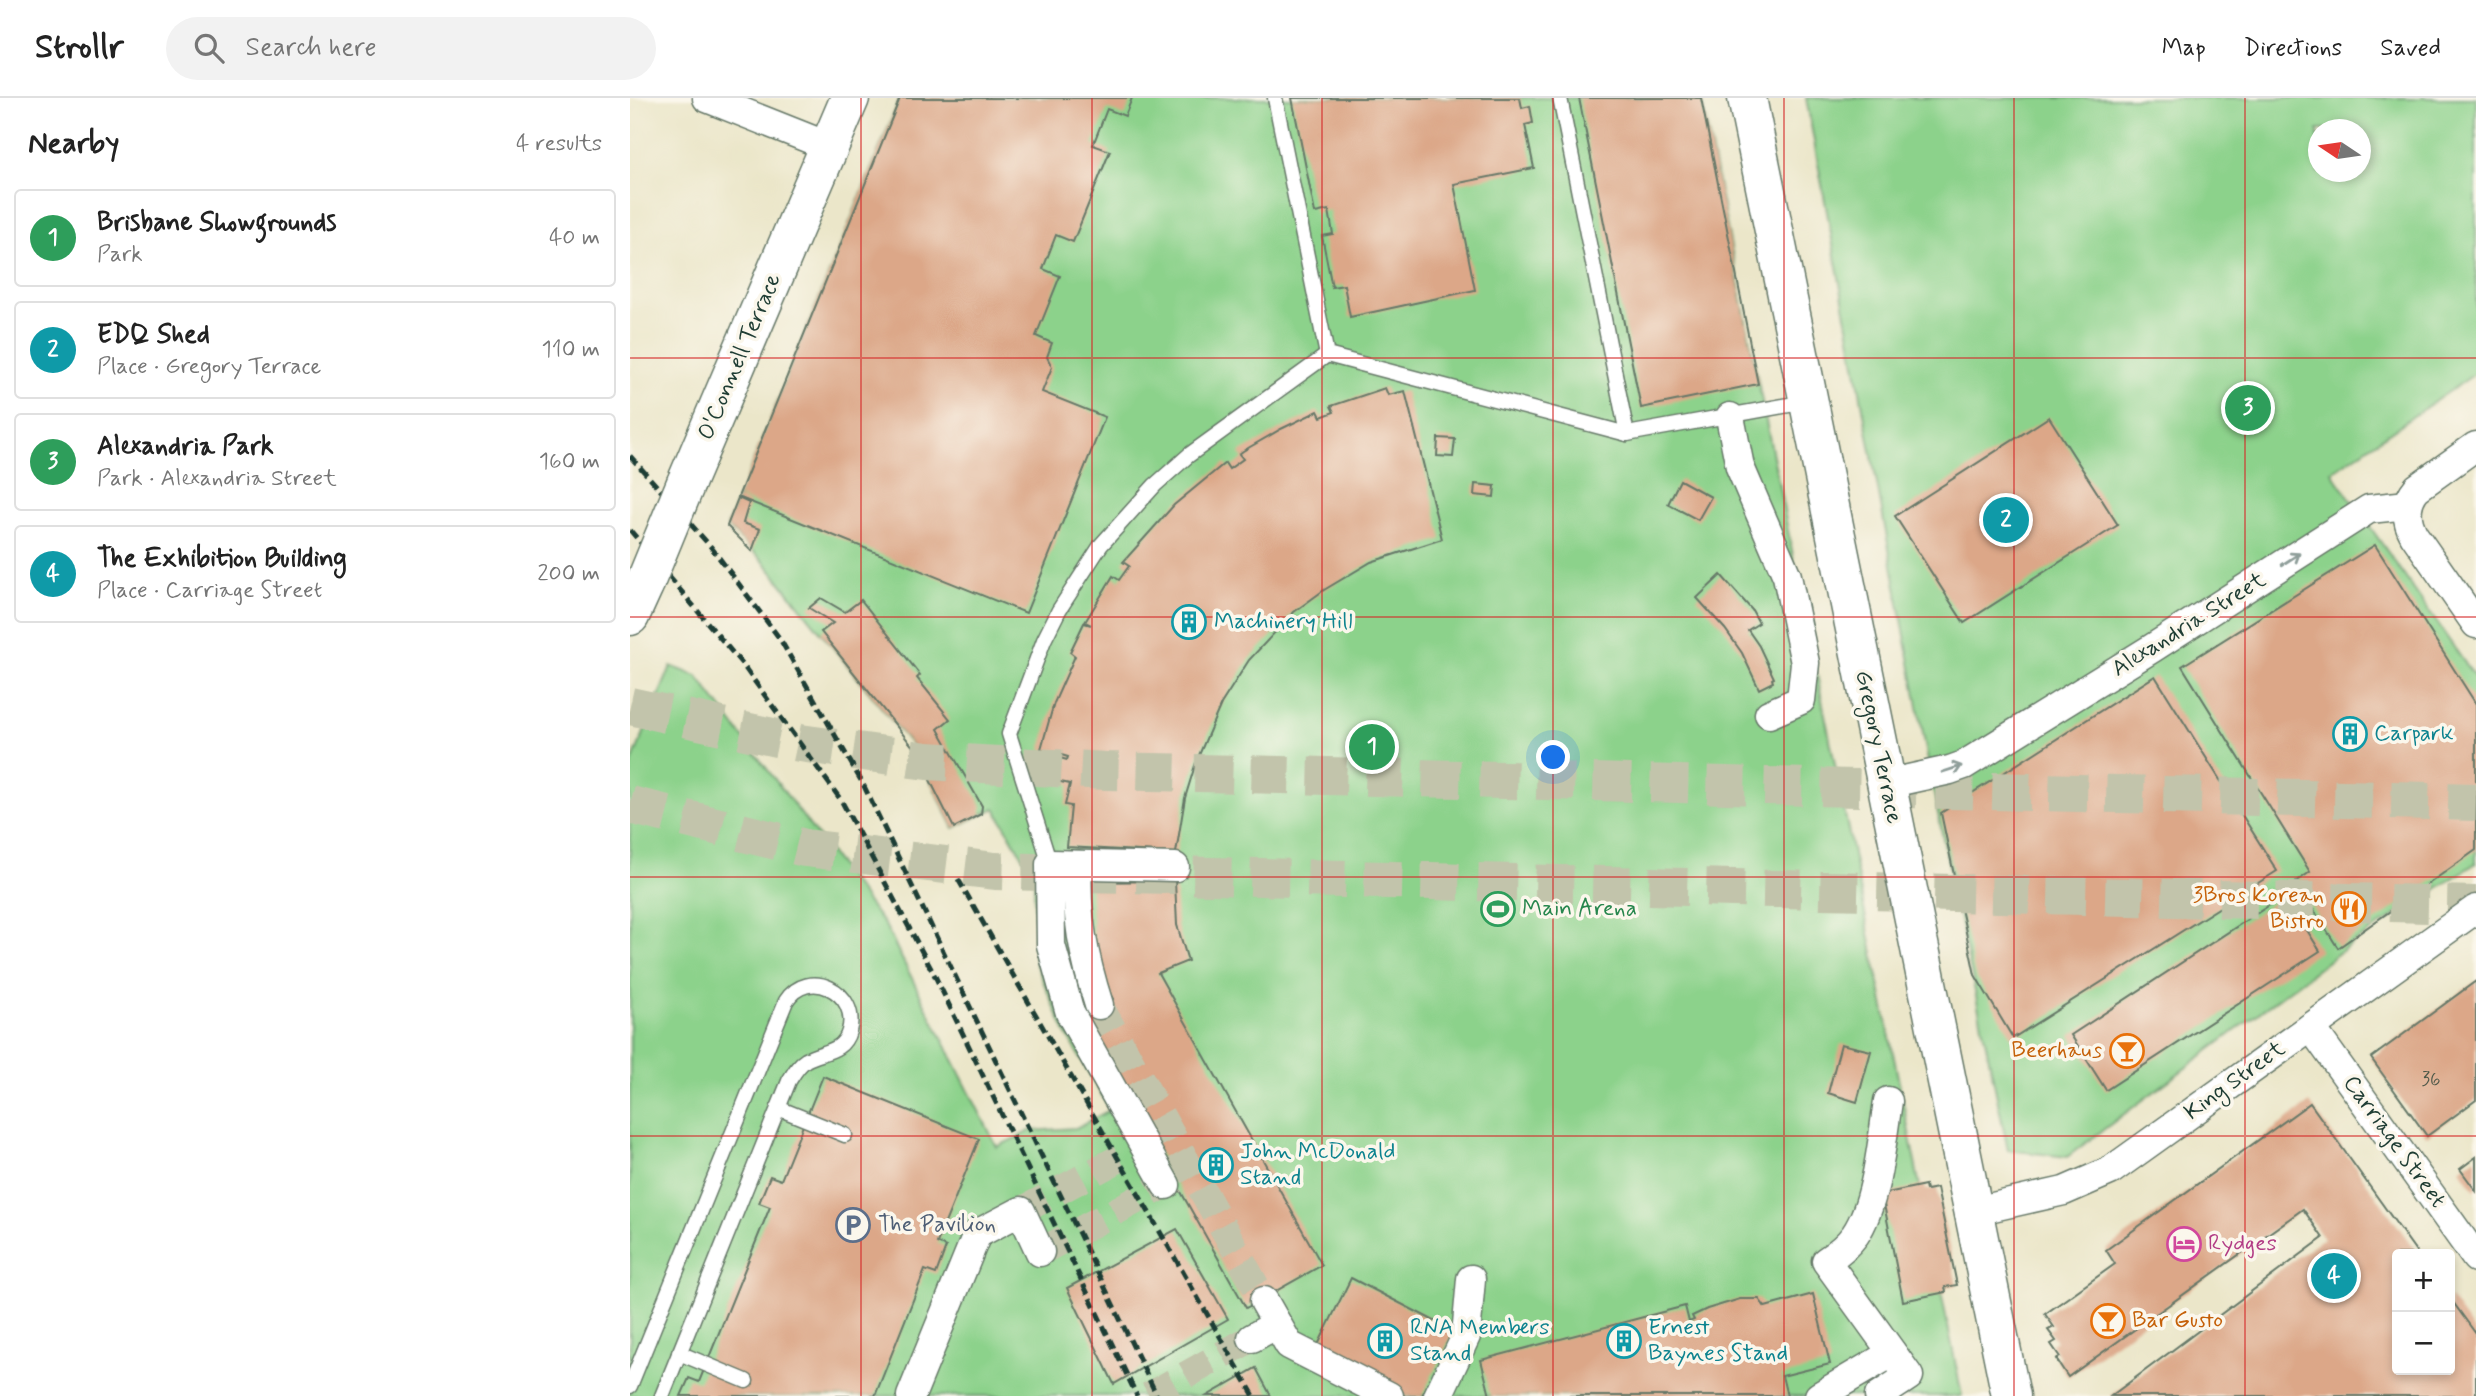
<!DOCTYPE html>
<html lang="en">
<head>
<meta charset="utf-8">
<style>
	:root { --surface:#fff; --page:#f2f2f2; --text:#222; --muted:#767676; --line:#e0e0e0; --accent:#0b8043 }
	body { margin:0; font-family:Mynerve,sans-serif; background:var(--page); color:var(--text) }
	.controls { position:absolute; right:21px; bottom:21px; display:grid; overflow:hidden; border-radius:7px; box-shadow:0 4px 10px #0003 }
	.controls button { width:63px; height:63px; display:grid; place-items:center; padding:0; border:0; border-bottom:2px solid var(--line); background:var(--surface); color:var(--text); font:35px sans-serif }
	.compass { position:absolute; left:1678px; top:21px; width:63px; height:63px; border-radius:50%; background:var(--surface); box-shadow:0 4px 10px #0003; rotate:283deg }
	.you { position:absolute; left:924px; top:660px; width:24px; height:24px; margin:-18px; border:5px solid #fff; border-radius:50%; background:#1a73e8; box-shadow:0 0 0 10px #1a73e833 }
	.badge { display:grid; place-items:center; width:46px; height:46px; border-radius:50%; background:var(--accent); color:#fff; font-size:23px; font-weight:700 }
	.pin { position:absolute; translate:-50% -50%; border:4px solid #fff; box-shadow:0 2px 7px #0006 }
	.list { margin:0; padding:0; list-style:none }
	h2 { display:flex; justify-content:space-between; align-items:center; height:91px; margin:0; padding:0 28px; font-size:30px }
	h2 small { font-size:23px; font-weight:400; color:var(--muted) }
	.list li { display:grid; grid-template-columns:46px 1fr auto; gap:21px; align-items:center; box-sizing:border-box; height:98px; margin:0 14px 14px; padding:0 14px; border:2px solid var(--line); border-radius:7px }
	.list b { display:block; font-size:26px; white-space:nowrap }
	.list p { margin:0; font-size:23px; white-space:nowrap; color:var(--muted) }
	.list em { font-size:23px; font-style:normal; color:var(--muted) }
	.icon { flex:none; width:38px; height:38px; fill:none; stroke:currentColor; stroke-width:2; stroke-linecap:round; stroke-linejoin:round }
	.map { position:relative; flex:none; width:1846px; height:1298px; overflow:hidden }
	header { display:flex; align-items:center; gap:42px; box-sizing:border-box; height:98px; padding:0 35px; background:var(--surface); border-bottom:2px solid var(--line) }
	header strong { font-size:33px }
	nav { display:flex; gap:38px; margin-inline-start:auto; font-size:24px }
	.search { width:490px; height:63px; background:var(--page); display:flex; align-items:center; gap:18px; box-sizing:border-box; padding:0 24px; border-radius:38px; color:var(--muted); font-size:26px }
	main { display:flex }
	aside { flex:1; background:var(--surface) }
	.map>svg:first-child { display:block }
	.green { fill:#8cd28b; stroke:#568860; stroke-width:2; fill-rule:evenodd }
	.building { fill:#dca788 }
	.lines { fill:none; stroke-linecap:round; stroke-linejoin:round }
	.minor-tunnel { stroke:#c2c4ab; stroke-width:28; stroke-dasharray:28 14; stroke-linecap:butt }
	.motorway-tunnel { stroke:#c2c4ab; stroke-width:38; stroke-dasharray:38 19; stroke-linecap:butt }
	.service-casing { stroke:#667868; stroke-width:17 }
	.minor-casing { stroke:#667868; stroke-width:31 }
	.secondary-casing { stroke:#667868; stroke-width:41 }
	.primary-casing { stroke:#667868; stroke-width:41 }
	.service { stroke:#fff; stroke-width:14 }
	.minor { stroke:#fff; stroke-width:28 }
	.secondary { stroke:#fff; stroke-width:38 }
	.primary { stroke:#fff; stroke-width:38 }
	.rail { stroke:#1f3d34; stroke-width:5; stroke-dasharray:10 5; stroke-linecap:butt }
	.secondary-bridge-casing { stroke:#667868; stroke-width:41; stroke-linecap:butt }
	.secondary-bridge { stroke:#fff; stroke-width:38 }
	.oneway { stroke:#8f9e9a }
	.grid { fill:none; stroke:#d62828; stroke-width:2; stroke-opacity:0.55 }
	.labels { text-anchor:middle; dominant-baseline:central; stroke-width:7; stroke-linejoin:round; paint-order:stroke }
	.number-label { font-size:19px; fill:#4e5849 }
	.street-label { font-size:23px; fill:#1f3d34; stroke:#fbf7ec }
	.culture-label { font-size:23px; fill:#0d838f; stroke:#fbf7ec; text-anchor:start }
	.food-label { font-size:23px; fill:#c56008; stroke:#fbf7ec; text-anchor:end }
	.leisure-label { font-size:23px; fill:#27864d; stroke:#fbf7ec; text-anchor:start }
	.service-label { font-size:23px; fill:#4e5e75; stroke:#fbf7ec; text-anchor:start }
	.hotel-label { font-size:23px; fill:#b23c85; stroke:#fbf7ec; text-anchor:start }
</style>
</head>
<body>
<header>
<strong>Strollr</strong>
<div class="search"><svg class="icon" aria-label="search" viewBox="0 0 24 24"><circle cx="10" cy="10" r="6"/><path d="M15 15l6 6"/></svg>Search here</div>
<nav><a>Map</a><a>Directions</a><a>Saved</a></nav>
</header>
<main>
<aside>
<h2>Nearby<small>4 results</small></h2>
<ul class="list">
<li><span class="badge" style="background:#2e9e5b">1</span><div><b>Brisbane Showgrounds</b><p>Park</p></div><em>40 m</em></li>
<li><span class="badge" style="background:#0f9aa8">2</span><div><b>EDQ Shed</b><p>Place · Gregory Terrace</p></div><em>110 m</em></li>
<li><span class="badge" style="background:#2e9e5b">3</span><div><b>Alexandria Park</b><p>Park · Alexandria Street</p></div><em>160 m</em></li>
<li><span class="badge" style="background:#0f9aa8">4</span><div><b>The Exhibition Building</b><p>Place · Carriage Street</p></div><em>200 m</em></li>
</ul>
</aside>
<div class="map">
<svg width="1846" height="1298" viewBox="0 0 1846 1298">
	<rect width="100%" height="100%" fill="#fbf7ec"/>
	<filter id="ink" filterUnits="userSpaceOnUse"><feTurbulence type="fractalNoise" baseFrequency=".0143" numOctaves="2"/><feDisplacementMap in="SourceGraphic" scale="14" xChannelSelector="R" yChannelSelector="G"/><feConvolveMatrix kernelMatrix="1 2 1 2 8 2 1 2 1" color-interpolation-filters="sRGB"/></filter>
	<filter id="wash" filterUnits="userSpaceOnUse"><feTurbulence type="fractalNoise" baseFrequency=".00686" numOctaves="4" result="noise"/><feDisplacementMap in="SourceGraphic" scale="28" xChannelSelector="R" yChannelSelector="G"/><feGaussianBlur stdDeviation="1.57" result="paint"/><feColorMatrix in="noise" values="0 0 0 0 0 0 0 0 0 0 0 0 0 0 0 0 0 1.4 0 .05"/><feComposite in="paint" operator="in"/></filter>
	<g filter="url(#wash)">
		<rect width="100%" height="100%" fill="#ebe6c9"/>
		<g class="green">
			<path d="M270 0H1071L1332 1298H0V669L41 568 67 578 256 829 367 1049 400 1033 446 1030 480 1012 436 935 405 865 404 779 365 710 324 730 284 650 135 465 97 428Z"/>
			<path d="M1176 0H1846V275L1702 374 1846 581V765L1714 851 1437 1059 1378 1052 1306 706ZM1688 32H1730V74H1688Z"/>
		</g>
		<g id="blocks">
			<g class="building">
				<path d="M270 0H502L495 18 477 11 463 47 480 53 443 144 426 137 413 171 430 178 406 238 422 245 417 259 422 269 412 294 475 319 396 515 108 399Z"/>
				<path d="M662 0H890L892 10 900 8 903 25 895 27 904 70 824 86 845 192 720 219 714 187 702 189 692 138 703 136 699 112 685 115Z"/>
				<path d="M949 0H1071L1128 286 1011 310Z"/>
				<path d="M755 290 758 297 775 293 812 441 741 464 694 492 664 514 619 562 591 606 566 664 555 700 546 755 437 749 441 708 435 707 440 686 421 682 420 657 437 662 438 659 411 651 424 605 445 558 440 554 454 525 461 527 455 524 483 478 489 482 499 468 493 464 544 407 595 365 599 371 613 361 609 356 613 353 651 331 688 313 691 319 704 314 701 308Z"/>
				<path d="M1419 319 1488 427 1334 525 1265 418Z"/>
				<path d="M808 340 825 341 823 359 807 358Z"/>
				<path d="M1050 382 1081 399 1068 422 1038 406Z"/>
				<path d="M845 386 865 388 864 399 844 397Z"/>
				<path d="M108 400 119 405 113 425 130 431 122 453 97 428Z"/>
				<path d="M1745 447 1846 606V752L1708 850 1666 784 1680 774 1552 568Z"/>
				<path d="M1091 477 1122 512 1129 525 1118 532 1129 548 1144 580 1142 581 1143 584 1129 591 1112 555 1095 531 1067 500Z"/>
				<path d="M191 500 215 514 231 502 290 577 287 580 320 621 308 631 352 708 351 716 324 730 284 650 191 534 203 525 179 510Z"/>
				<path d="M1525 578 1647 773 1383 940 1345 877 1311 715Z"/>
				<path d="M545 783 547 827 558 863 528 875 692 1167 616 1210 453 919 483 901 478 892 463 839 460 784Z"/>
				<path d="M1655 797 1690 853 1476 992 1441 937Z"/>
				<path d="M1846 883V1002L1797 1038 1741 960Z"/>
				<path d="M1211 946 1241 953 1227 1004 1198 995Z"/>
				<path d="M193 978 349 1041 307 1145 316 1149 306 1176 295 1172 245 1298H51L59 1280 69 1284 140 1109 129 1105 140 1078 151 1082Z"/>
				<path d="M1680 1005 1788 1156H1767V1272H1820V1200L1846 1236V1298H1481L1693 1140 1673 1111 1438 1279 1426 1261 1430 1259 1421 1246 1426 1243 1418 1232 1424 1229 1415 1216 1485 1166 1476 1152Z"/>
				<path d="M1846 1059V1093L1830 1071Z"/>
				<path d="M1295 1087 1296 1092 1307 1090 1327 1187 1315 1189 1316 1194 1273 1203 1252 1096Z"/>
				<path d="M547 1131 598 1221 484 1286 437 1190Z"/>
				<path d="M721 1180 824 1233 792 1298H775L685 1253Z"/>
				<path d="M1183 1196 1200 1266 1152 1278 1157 1298H860L851 1262 1055 1208 1059 1224 1064 1222 1062 1218 1077 1211 1110 1201H1129L1135 1209Z"/>
				<path d="M626 1270 641 1298H577Z"/>
			</g>
		</g>
	</g>
	<g filter="url(#ink)">
		<use href="#blocks" fill-opacity="0" stroke="#667868" stroke-width="2"/>
		<g class="lines">
			<g class="minor-tunnel">
				<path d="M469 907 634 1203"/>
				<path d="M391 1113 533 1037"/>
				<path d="M410 1154 555 1076"/>
				<path d="M519 1298 622 1240"/>
			</g>
			<g class="motorway-tunnel">
				<path d="M0 608 170 645 297 663 476 673 1846 704"/>
				<path d="M0 707 175 750 365 773 1846 807"/>
			</g>
			<g class="service-casing">
				<g id="service">
					<path d="M645 0 697 257"/>
					<path d="M930 0 997 336"/>
					<path d="M697 257 997 336 1176 304"/>
					<path d="M420 766 379 636 414 542 429 512 471 447 525 387 559 357 697 257"/>
					<path d="M148 1010 215 1037"/>
					<path d="M49 1255 116 1283"/>
					<path d="M0 1288 156 903C178 868 230 894 219 933 213 955 192 953 176 962 168 967 164 975 159 983L32 1298"/>
				</g>
			</g>
			<g class="minor-casing">
				<g id="minor">
					<path d="M77 0 200 49"/>
					<path d="M1100 319 1110 369 1157 478 1175 565 1171 602 1139 616"/>
					<path d="M1846 348 1787 390C1775 404 1775 421 1784 437L1846 526"/>
					<path d="M1256 686 1320 672 1334 667 1521 551 1739 411 1778 407"/>
					<path d="M448 767C445 816 454 860 469 907"/>
					<path d="M1681 929 1846 1160"/>
					<path d="M536 1087 440 915 421 847 420 766 545 769"/>
					<path d="M1345 1113 1434 1093 1480 1073 1846 811"/>
					<path d="M634 1203 659 1247 759 1298"/>
					<path d="M622 1240 647 1226"/>
					<path d="M281 1298 347 1136 391 1113 410 1154"/>
					<path d="M808 1298 836 1238 841 1181"/>
					<path d="M1189 1298 1262 1255"/>
					<path d="M1249 1298 1279 1278 1196 1163C1207 1156 1217 1148 1225 1137 1247 1105 1252 1042 1258 1003"/>
				</g>
			</g>
			<g class="secondary-casing">
				<g id="secondary">
					<path d="M56 385 220 0"/>
					<path d="M0 518 15 485"/>
				</g>
			</g>
			<g class="primary-casing">
				<path id="primary" d="M1117 0 1381 1298"/>
			</g>
			<use href="#service" class="service"/>
			<use href="#minor" class="minor"/>
			<use href="#secondary" class="secondary"/>
			<use href="#primary" class="primary"/>
			<g class="rail">
				<path d="M0 358 81 449 150 541 233 686 527 1298"/>
				<path d="M0 432 112 566 211 702 306 880 507 1298"/>
				<path d="M328 781 624 1298"/>
			</g>
			<g class="secondary-bridge-casing">
				<path id="secondary-bridge" d="M15 485 56 385"/>
			</g>
			<use href="#secondary-bridge" class="secondary-bridge"/>
		</g>
		<defs><path id="oneway-shaft" d="M-6 0H5M1.5-3L5.5 0L1.5 3" fill="none" stroke-width="1.6" stroke-linecap="round" stroke-linejoin="round" transform="scale(1.75)"/></defs>
		<g class="oneway">
			<use href="#oneway-shaft" transform="translate(1661 461) rotate(-33)"/>
			<use href="#oneway-shaft" transform="translate(1322 671) rotate(-18)"/>
		</g>
	</g>
	<path class="grid" d="M231 0V1298M462 0V1298M692 0V1298M923 0V1298M1154 0V1298M1384 0V1298M1615 0V1298M0 260H1846M0 519H1846M0 779H1846M0 1038H1846"/>
	<defs>
		<g id="building-ring" transform="scale(1.75)"><circle r="9.5" fill="#fbf7ec" stroke="#0f9aa8" stroke-width="1.5"/><path d="M-4-6H4V6H1V3H-1V6H-4ZM-2.5-4.3h1.7v1.8h-1.7ZM.8-4.3h1.7v1.8H.8ZM-2.5-1h1.7V.8h-1.7ZM.8-1h1.7V.8H.8Z" fill="#0f9aa8"/></g>
		<g id="stadium-ring" transform="scale(1.75)"><circle r="9.5" fill="#fbf7ec" stroke="#2e9e5b" stroke-width="1.5"/><path d="M0-5a6.5 5 0 1 0 0 10a6.5 5 0 1 0 0-10ZM-3.5-1.8h7v3.6h-7Z" fill="#2e9e5b"/></g>
		<g id="restaurant-ring" transform="scale(1.75)"><circle r="9.5" fill="#fbf7ec" stroke="#e8710a" stroke-width="1.5"/><path d="M-5-6h1v4h1v-4h1v4h1v-4h1v5L-1.5 .5V6h-2V.5L-5-1ZM5-6V6H3V1.5H1.5Q1.5-4 5-6Z" fill="#e8710a"/></g>
		<g id="bar-ring" transform="scale(1.75)"><circle r="9.5" fill="#fbf7ec" stroke="#e8710a" stroke-width="1.5"/><path d="M-6-5H6L.8 .8V4.5H3.5V6h-7V4.5H-.8V.8Z" fill="#e8710a"/></g>
		<g id="parking-ring" transform="scale(1.75)"><circle r="9.5" fill="#fbf7ec" stroke="#5c6f8a" stroke-width="1.5"/><path d="M-3.5-5.5H1a3.5 3.5 0 0 1 0 7H-1V5.5H-3.5ZM-1-3.4V-.6H.8a1.4 1.4 0 0 0 0-2.8Z" fill="#5c6f8a"/></g>
		<g id="hotel-ring" transform="scale(1.75)"><circle r="9.5" fill="#fbf7ec" stroke="#d1479c" stroke-width="1.5"/><path d="M-6-4.5h1.5V1H6V5H4.5V3h-9V5H-6ZM-4 0a1.8 1.8 0 1 1 3.6 0ZM.5 0V-2.5h3Q6-2.5 6 0Z" fill="#d1479c"/></g>
	</defs>
	<g fill-rule="evenodd">
		<use href="#building-ring" x="559" y="524"/>
		<use href="#building-ring" x="1720" y="636"/>
		<use href="#stadium-ring" x="868" y="811"/>
		<use href="#restaurant-ring" x="1719" y="811"/>
		<use href="#bar-ring" x="1497" y="953"/>
		<use href="#building-ring" x="586" y="1067"/>
		<use href="#parking-ring" x="223" y="1127"/>
		<use href="#hotel-ring" x="1554" y="1146"/>
		<use href="#bar-ring" x="1478" y="1223"/>
		<use href="#building-ring" x="755" y="1243"/>
		<use href="#building-ring" x="994" y="1243"/>
	</g>
	<g class="labels">
		<g class="number-label">
			<text x="1801" y="981">36</text>
		</g>
		<g class="street-label">
			<text transform="translate(110 259) rotate(-67)">O'Connell Terrace</text>
			<text transform="translate(1559 527) rotate(-32)">Alexandria Street</text>
			<text transform="translate(1248 649) rotate(78)">Gregory Terrace</text>
			<text transform="translate(1605 983) rotate(-36)">King Street</text>
			<text transform="translate(1764 1044) rotate(54)">Carriage Street</text>
		</g>
		<g class="culture-label">
			<text x="584" y="524">Machinery Hill</text>
			<text x="1744" y="636">Carpark</text>
			<text x="610" y="1054">John McDonald<tspan x="610" dy="26">Stand</tspan></text>
			<text x="780" y="1230">RNA Members<tspan x="780" dy="26">Stand</tspan></text>
			<text x="1018" y="1230">Ernest<tspan x="1018" dy="26">Baynes Stand</tspan></text>
		</g>
		<g class="food-label">
			<text x="1694" y="798">3Bros Korean<tspan x="1694" dy="26">Bistro</tspan></text>
			<text x="1472" y="953">Beerhaus</text>
			<text x="1502" y="1223" text-anchor="start">Bar Gusto</text>
		</g>
		<g class="leisure-label">
			<text x="892" y="811">Main Arena</text>
		</g>
		<g class="service-label">
			<text x="248" y="1127">The Pavilion</text>
		</g>
		<g class="hotel-label">
			<text x="1578" y="1146">Rydges</text>
		</g>
	</g>
</svg>
<div class="controls">
<button>+</button>
<button>−</button>
</div>
<svg class="compass" viewBox="-18 -18 36 36"><path d="M0-13l5 13h-10z" fill="#e53935"/><path d="M0 13l5-13h-10z" fill="#767676"/></svg>
<div class="you"></div>
<div class="pin badge" style="left:742px;top:649px;background:#2e9e5b">1</div>
<div class="pin badge" style="left:1376px;top:422px;background:#0f9aa8">2</div>
<div class="pin badge" style="left:1618px;top:310px;background:#2e9e5b">3</div>
<div class="pin badge" style="left:1704px;top:1178px;background:#0f9aa8">4</div>
</div>
</main>
</body>
</html>
